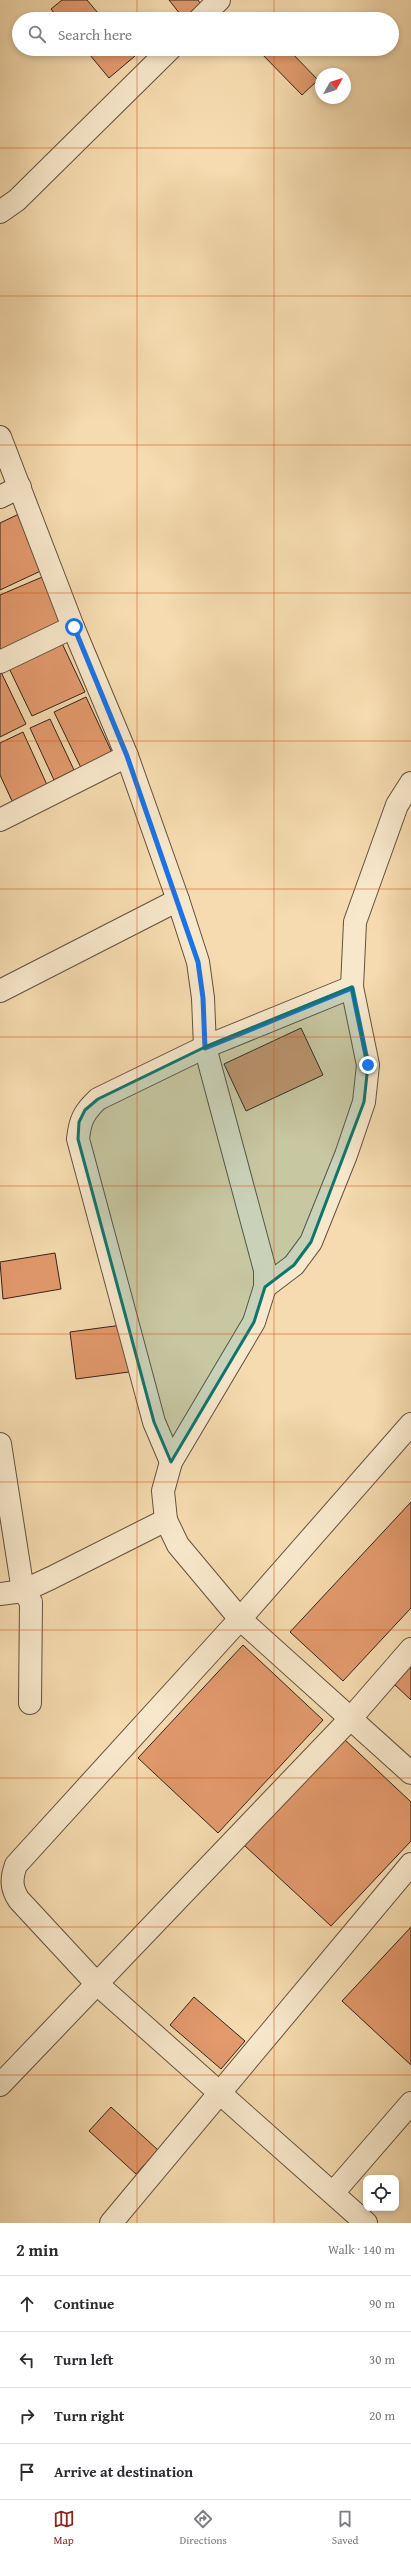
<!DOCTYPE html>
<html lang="en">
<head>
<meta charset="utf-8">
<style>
	:root { --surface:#fff; --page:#f2f2f3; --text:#2b2b33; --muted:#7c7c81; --line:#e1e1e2; --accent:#8f2418 }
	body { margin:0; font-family:"Gentium Book Plus",serif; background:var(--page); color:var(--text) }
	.controls { position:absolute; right:12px; bottom:12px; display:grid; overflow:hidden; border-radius:8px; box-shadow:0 2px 6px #0003 }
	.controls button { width:36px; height:36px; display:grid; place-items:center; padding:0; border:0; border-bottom:1px solid var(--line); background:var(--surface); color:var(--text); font:20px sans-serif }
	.compass { position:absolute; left:315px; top:68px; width:36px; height:36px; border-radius:50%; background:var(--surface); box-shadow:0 2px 6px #0003; rotate:51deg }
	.stop { position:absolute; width:12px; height:12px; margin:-9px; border:3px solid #1a73e8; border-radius:50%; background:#fff }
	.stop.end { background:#1a73e8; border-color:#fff; box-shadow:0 1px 4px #0008 }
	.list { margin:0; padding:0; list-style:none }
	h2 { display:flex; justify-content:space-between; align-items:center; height:52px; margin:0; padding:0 16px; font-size:17px }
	h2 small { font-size:13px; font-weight:400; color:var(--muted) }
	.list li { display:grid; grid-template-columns:26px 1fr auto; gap:12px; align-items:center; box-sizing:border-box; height:56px; padding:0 16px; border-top:1px solid var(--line) }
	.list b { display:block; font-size:15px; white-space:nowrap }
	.list em { font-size:13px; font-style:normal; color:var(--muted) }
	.icon { flex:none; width:22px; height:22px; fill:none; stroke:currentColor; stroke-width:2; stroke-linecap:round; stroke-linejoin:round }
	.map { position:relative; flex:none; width:411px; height:2223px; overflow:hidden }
	.search { position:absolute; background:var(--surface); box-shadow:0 2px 6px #0003; left:12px; right:12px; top:12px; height:44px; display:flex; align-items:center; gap:10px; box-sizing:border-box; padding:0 14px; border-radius:22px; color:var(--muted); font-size:15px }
	.sheet { height:276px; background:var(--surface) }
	nav { display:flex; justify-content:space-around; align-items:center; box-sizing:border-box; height:56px; border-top:1px solid var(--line); background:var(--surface); font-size:11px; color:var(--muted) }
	nav a { display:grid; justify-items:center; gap:2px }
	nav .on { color:var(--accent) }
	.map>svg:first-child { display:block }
	.building { fill:#e39a6d; stroke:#32231b }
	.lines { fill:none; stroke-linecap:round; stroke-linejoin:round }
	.minor-casing { stroke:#635140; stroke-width:24 }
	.minor { stroke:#f8e8cb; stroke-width:22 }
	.route { stroke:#1a73e8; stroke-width:5 }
	.marked { fill:#0f766e; fill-opacity:0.2; stroke:#0f766e; stroke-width:3; stroke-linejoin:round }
	.grid { fill:none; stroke:#d6540e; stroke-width:1; stroke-opacity:0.55 }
</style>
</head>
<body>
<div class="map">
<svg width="411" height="2223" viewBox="0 0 411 2223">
	<rect width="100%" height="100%" fill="#f5dbaf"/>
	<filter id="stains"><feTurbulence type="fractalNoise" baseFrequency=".005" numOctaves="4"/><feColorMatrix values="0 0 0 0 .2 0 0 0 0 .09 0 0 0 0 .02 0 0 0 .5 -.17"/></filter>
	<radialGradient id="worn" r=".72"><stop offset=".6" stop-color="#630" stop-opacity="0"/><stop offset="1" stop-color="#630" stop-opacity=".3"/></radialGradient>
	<g class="building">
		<path d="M62 0H87L103 19H59L51 9Z"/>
		<path d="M169 0H198L206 11 196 19H184Z"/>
		<path d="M85 49H129L135 56 109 78Z"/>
		<path d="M257 49H288L318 80 302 95Z"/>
		<path d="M21 513 47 568 0 590V523Z"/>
		<path d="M47 575 68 624 0 653V595Z"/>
		<path d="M60 639 85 692 32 716 7 664Z"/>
		<path d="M0 670 26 724 0 737Z"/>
		<path d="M86 697 114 757 83 772 54 712Z"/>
		<path d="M50 719 74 770 54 780 30 728Z"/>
		<path d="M23 732 48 787 13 803 0 775V743Z"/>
		<path d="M301 1028 323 1075 246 1111 224 1064Z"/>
		<path d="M55 1253 61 1289 3 1299 0 1262Z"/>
		<path d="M122 1325 129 1372 76 1379 70 1332Z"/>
		<path d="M411 1502V1608L343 1681 290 1632Z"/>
		<path d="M243 1645 323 1720 218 1833 138 1758Z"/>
		<path d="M411 1666V1700L394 1684Z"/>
		<path d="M343 1738 411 1802V1841L331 1926 244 1845Z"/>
		<path d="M411 1927V2065L342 2001Z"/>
		<path d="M194 1997 245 2041 221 2069 170 2025Z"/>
		<path d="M111 2107 158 2150 136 2174 89 2131Z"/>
	</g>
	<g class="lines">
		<g class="minor-casing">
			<g id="minor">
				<path d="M200 19 219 0"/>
				<path d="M0 212 17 200 170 49"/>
				<path d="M0 437 73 627 127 756 178 900 198 962 203 998 205 1047 265 1270V1287L254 1322 171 1462 163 1491 166 1520 178 1545 240 1619 411 1773"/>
				<path d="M0 497 20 487"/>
				<path d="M0 662 73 627"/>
				<path d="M0 820 127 756"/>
				<path d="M0 991 178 900"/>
				<path d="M265 1287 294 1265 311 1242 346 1155 364 1102 368 1065 352 987 355 922 397 805 411 783"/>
				<path d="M0 1444 23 1591 31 1602 30 1703"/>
				<path d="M171 1462 154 1422 78 1139C80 1120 84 1112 98 1099L205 1047 352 987"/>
				<path d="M0 1594 23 1591 51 1578 166 1520"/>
				<path d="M0 2085 351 1718 411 1649"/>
				<path d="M333 2193 411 2103"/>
				<path d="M111 2223 411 1864"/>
				<path d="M366 2223 96 1983 19 1900C11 1888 11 1879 16 1865L240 1619 411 1424"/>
			</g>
		</g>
		<use href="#minor" class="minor"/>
	</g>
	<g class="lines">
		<path class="route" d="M74 627 127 756 198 962 203 998 205 1048 352 988 368 1065"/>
	</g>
	<path class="marked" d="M352 987 368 1065 364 1102 311 1242 294 1265 265 1287 254 1322 171 1462 154 1422 78 1139 79 1122 85 1110 98 1099 205 1047Z"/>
	<path class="grid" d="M137 0V19M274 0V19M137 49V2223M274 49V2223M0 148H411M0 296H411M0 445H411M0 593H411M0 741H411M0 889H411M0 1037H411M0 1186H411M0 1334H411M0 1482H411M0 1630H411M0 1778H411M0 1927H411M0 2075H411"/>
	<rect width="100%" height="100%" filter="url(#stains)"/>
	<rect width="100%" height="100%" fill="url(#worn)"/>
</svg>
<div class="controls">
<button><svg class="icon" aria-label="locate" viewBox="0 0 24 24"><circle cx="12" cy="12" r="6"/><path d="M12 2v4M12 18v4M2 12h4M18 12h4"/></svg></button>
</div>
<svg class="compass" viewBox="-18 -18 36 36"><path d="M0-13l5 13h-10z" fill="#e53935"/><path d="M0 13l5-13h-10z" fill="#7c7c81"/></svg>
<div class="stop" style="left:74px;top:627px"></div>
<div class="stop end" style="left:368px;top:1065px"></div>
<div class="search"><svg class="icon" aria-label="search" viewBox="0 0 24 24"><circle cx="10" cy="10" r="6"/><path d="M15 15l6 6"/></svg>Search here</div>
</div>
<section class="sheet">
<h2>2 min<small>Walk · 140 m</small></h2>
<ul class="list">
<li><svg class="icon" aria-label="ahead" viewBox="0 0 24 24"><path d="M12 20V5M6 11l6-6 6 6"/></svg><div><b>Continue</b></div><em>90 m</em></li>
<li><svg class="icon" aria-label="left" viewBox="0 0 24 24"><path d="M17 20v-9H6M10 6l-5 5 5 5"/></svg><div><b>Turn left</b></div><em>30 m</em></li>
<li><svg class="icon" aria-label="right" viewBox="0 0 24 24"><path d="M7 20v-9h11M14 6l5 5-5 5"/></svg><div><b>Turn right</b></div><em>20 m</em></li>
<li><svg class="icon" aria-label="arrive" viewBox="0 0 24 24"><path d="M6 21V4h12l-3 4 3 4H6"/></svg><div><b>Arrive at destination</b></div></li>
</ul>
</section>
<nav>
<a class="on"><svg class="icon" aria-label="map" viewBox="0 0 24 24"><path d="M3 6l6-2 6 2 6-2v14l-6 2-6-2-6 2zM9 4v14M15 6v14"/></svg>Map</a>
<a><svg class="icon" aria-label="directions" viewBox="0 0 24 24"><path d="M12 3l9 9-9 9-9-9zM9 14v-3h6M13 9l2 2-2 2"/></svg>Directions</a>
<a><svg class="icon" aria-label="saved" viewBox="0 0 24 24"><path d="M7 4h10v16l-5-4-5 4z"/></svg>Saved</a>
</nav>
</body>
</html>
